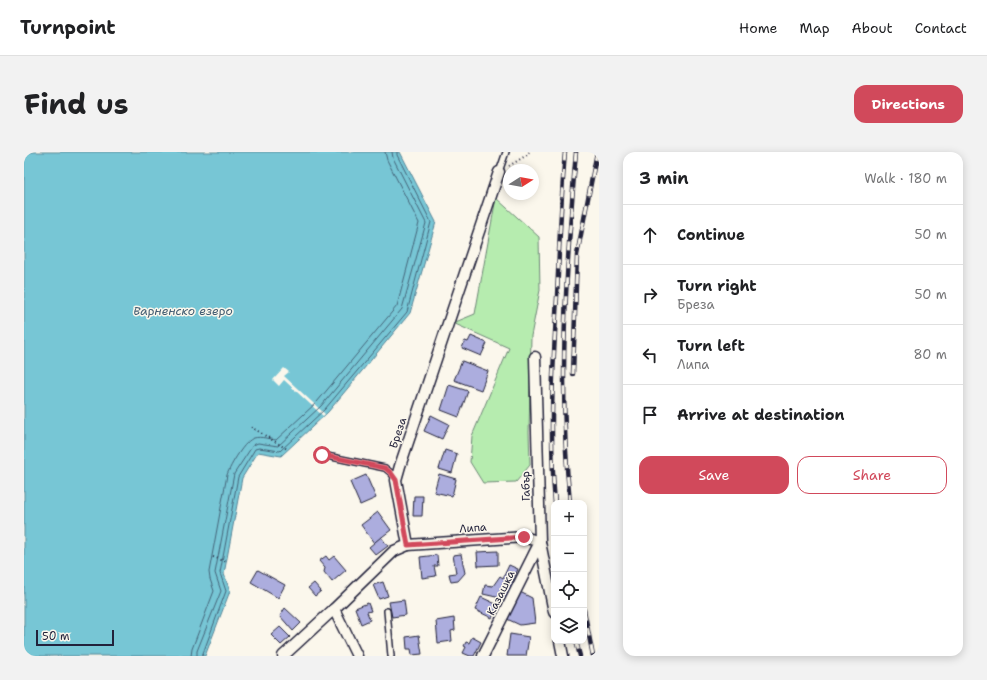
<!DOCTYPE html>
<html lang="en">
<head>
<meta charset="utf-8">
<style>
	:root { --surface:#fff; --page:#f2f2f2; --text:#202124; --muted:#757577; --line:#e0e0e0; --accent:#d1495b }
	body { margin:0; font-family:"Shantell Sans",sans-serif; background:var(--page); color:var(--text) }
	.controls { position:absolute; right:12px; bottom:12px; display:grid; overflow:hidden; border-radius:8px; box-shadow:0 2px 10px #0003 }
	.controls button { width:36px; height:36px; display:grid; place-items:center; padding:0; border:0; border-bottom:1px solid var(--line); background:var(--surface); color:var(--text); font:20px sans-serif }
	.compass { position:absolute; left:479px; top:12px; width:36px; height:36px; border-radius:50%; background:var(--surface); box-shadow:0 2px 10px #0003; rotate:79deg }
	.scale { position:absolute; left:12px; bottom:10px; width:78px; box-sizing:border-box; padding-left:4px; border:2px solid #22223b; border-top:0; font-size:11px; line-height:14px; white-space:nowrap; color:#22223b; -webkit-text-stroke:3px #fbf7ec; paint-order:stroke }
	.stop { position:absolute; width:12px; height:12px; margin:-9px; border:3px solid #d1495b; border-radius:50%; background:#fff }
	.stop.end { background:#d1495b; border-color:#fff; box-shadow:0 1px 4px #0008 }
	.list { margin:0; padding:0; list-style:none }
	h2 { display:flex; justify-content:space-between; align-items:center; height:52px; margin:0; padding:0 16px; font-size:17px }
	h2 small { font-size:13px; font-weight:400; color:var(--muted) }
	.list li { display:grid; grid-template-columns:26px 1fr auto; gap:12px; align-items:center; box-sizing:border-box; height:60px; padding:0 16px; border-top:1px solid var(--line) }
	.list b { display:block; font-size:15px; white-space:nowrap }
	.list p { margin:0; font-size:13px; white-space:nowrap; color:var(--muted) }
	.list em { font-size:13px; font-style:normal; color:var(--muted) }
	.actions { display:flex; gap:8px; padding:12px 16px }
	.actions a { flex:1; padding:9px 0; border:1px solid var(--accent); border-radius:12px; text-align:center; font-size:14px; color:var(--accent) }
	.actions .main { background:var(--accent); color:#fff }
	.icon { flex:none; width:22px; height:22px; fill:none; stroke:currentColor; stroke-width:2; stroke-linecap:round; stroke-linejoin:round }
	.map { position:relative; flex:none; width:575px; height:504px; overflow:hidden; border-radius:12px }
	header { display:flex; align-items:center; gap:24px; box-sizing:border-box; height:56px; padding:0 20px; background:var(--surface); border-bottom:1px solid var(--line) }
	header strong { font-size:19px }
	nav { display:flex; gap:22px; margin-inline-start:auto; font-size:14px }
	.intro { display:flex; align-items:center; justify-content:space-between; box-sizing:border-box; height:96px; padding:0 24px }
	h1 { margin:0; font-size:28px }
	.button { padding:10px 18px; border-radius:12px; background:var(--accent); color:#fff; font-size:14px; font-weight:700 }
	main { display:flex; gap:24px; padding:0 24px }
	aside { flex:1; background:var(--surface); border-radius:12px; box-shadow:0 2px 10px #0003 }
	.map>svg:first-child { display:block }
	.green { fill:#b6ecaf; stroke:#6c8775 }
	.water { fill:#77c6d5; stroke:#558497 }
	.pier { fill:#fbf7ec }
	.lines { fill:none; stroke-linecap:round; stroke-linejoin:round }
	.shore { stroke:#446479; stroke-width:1 }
	.building { fill:#acadde; stroke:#22223b }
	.lane-casing { stroke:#22223b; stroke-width:8 }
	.street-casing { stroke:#22223b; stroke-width:13 }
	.path { stroke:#22223b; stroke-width:2; stroke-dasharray:1 3; stroke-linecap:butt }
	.lane { stroke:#fbf7ec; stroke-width:5 }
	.street { stroke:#fbf7ec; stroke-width:10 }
	.rail-casing { stroke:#22223b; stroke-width:4.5 }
	.rail { stroke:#fbf7ec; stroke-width:3; stroke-dasharray:9; stroke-linecap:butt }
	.route { stroke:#d1495b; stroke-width:5 }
	.labels { text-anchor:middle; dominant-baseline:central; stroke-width:3; stroke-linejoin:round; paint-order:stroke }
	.street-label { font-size:11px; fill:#22223b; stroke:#fbf7ec }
	.water-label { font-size:12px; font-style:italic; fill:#405b71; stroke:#fbf7ec }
</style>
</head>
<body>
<header>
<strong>Turnpoint</strong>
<nav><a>Home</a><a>Map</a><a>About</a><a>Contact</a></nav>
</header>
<div class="intro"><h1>Find us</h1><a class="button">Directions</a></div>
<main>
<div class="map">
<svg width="575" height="504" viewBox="0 0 575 504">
	<rect width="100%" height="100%" fill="#fbf7ec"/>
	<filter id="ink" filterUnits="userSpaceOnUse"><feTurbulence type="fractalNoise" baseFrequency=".025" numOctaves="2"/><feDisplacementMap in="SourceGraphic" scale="8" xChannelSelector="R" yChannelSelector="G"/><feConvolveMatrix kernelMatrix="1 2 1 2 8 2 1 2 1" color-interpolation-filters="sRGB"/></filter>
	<g filter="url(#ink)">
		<path class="green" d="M472 46 515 85 516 138 507 184 505 280 506 313 492 330 459 331 446 310 448 284 485 196 429 171 451 162Z"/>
		<path class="water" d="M0 0H376L412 70 386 161 304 260 257 304 234 300 218 326 200 422 206 439 181 504H0Z"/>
		<path class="pier" d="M260 216 265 220 260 224 301 262 299 264 260 228 255 234 249 228Z"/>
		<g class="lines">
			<g class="shore">
				<path d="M167 504 168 497 190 439 186 427 185 420 203 323C206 314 221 288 230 286 237 284 245 287 252 288L293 250 373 154 395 71 363 8 361 0"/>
				<path d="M173 504V499L197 439 191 421 210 322 229 293 234 291 254 294 297 254 378 157 402 71 369 6 368 0"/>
				<path d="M178 504 202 439 196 421 214 325 231 297 235 296 256 299 301 257 383 160 407 70 373 3V0"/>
			</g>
		</g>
		<g class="building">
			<path d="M447 184 463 191 457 204 438 196 441 189 444 190Z"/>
			<path d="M438 209 464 219 457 238 430 228Z"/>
			<path d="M425 233 444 239 435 265 417 258Z"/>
			<path d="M407 263 425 272 418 287 400 279Z"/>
			<path d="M421 298 433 302 428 321 415 317Z"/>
			<path d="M415 322 432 327 428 344 410 340Z"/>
			<path d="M342 323 352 346 336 353 326 330Z"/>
			<path d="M390 344H399L398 364H389Z"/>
			<path d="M354 360 367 378 350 391 337 373Z"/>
			<path d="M357 385 364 394 352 403 345 395Z"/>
			<path d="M474 399V413L454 414 453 400Z"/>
			<path d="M437 402 441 421 434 429 427 430 425 422 432 421 429 403Z"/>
			<path d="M413 403 414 414H410L412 424 398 426 396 405Z"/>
			<path d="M302 404 305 408 310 404 322 418 308 430 300 420 301 416 295 409Z"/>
			<path d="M485 413 494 417 481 447 459 442 461 433 469 434 476 424 479 426Z"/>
			<path d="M234 418 261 433 254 446 227 430Z"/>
			<path d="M359 430 364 444 355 447 349 433Z"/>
			<path d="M290 431 297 439 291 444 284 436Z"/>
			<path d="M496 440 508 446 511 471 496 473 483 467Z"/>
			<path d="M457 445 474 453 468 466 451 458Z"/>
			<path d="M380 448 382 463 368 465 365 450Z"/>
			<path d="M344 451 347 459 343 460 346 468 337 472 331 456Z"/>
			<path d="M261 456 277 471 269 479 256 464Z"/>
			<path d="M430 466 431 478 427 479 428 489 414 491 412 469Z"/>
			<path d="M256 475 266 485 257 493 247 483Z"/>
			<path d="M486 482 505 485 502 504H483Z"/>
			<path d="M395 483 398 502 388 503 387 497H383L382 485Z"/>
			<path d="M448 485 457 490 450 504H446L439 501 442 495 440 494 442 490 445 491Z"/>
		</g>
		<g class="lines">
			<g class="lane-casing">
				<g id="lane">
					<path d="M475 20 482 0"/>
					<path d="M298 303 361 316 367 321 372 327"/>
					<path d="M363 459 367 504"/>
				</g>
			</g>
			<g class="street-casing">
				<g id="street">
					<path d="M511 205 516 390 530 460"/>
					<path d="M384 393 500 385 516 390 459 504"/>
					<path d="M310 457 333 504"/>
					<path d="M536 489 539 504"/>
					<path d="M259 504 310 457 370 399 384 393 372 328 376 314 475 20"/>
				</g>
			</g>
			<g class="path">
				<path d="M485 14 503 3 505 0"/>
				<path d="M227 275 263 297"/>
				<path d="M189 405 203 410"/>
			</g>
			<use href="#lane" class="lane"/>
			<use href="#street" class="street"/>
			<g class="rail-casing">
				<g id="rail">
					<path d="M549 222 553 103 573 0"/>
					<path d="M531 351C525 283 529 214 533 145 535 97 537 48 541 0"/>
					<path d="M546 351C534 234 542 117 552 0"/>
					<path d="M560 458 569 504"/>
					<path d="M552 489 556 504"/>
				</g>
			</g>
			<use href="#rail" class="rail"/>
		</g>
	</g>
	<g class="lines" filter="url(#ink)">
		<path class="route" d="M298 303 361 316 367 321 372 328 384 393 500 385"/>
	</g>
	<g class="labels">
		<g class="street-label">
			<text transform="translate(374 281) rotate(-71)">Бреза</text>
			<text transform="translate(502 334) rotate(-91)">Габър</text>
			<text transform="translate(449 376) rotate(-4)">Липа</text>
			<text transform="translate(477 441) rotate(-64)">Казашка</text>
		</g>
		<g class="water-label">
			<text x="159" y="159">Варненско езеро</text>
		</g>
	</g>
</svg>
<div class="controls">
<button>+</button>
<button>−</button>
<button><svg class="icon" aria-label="locate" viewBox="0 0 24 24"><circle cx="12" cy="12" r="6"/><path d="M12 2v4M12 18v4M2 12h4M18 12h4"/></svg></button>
<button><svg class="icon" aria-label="layers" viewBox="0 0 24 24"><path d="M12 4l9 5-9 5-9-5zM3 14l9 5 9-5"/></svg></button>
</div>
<svg class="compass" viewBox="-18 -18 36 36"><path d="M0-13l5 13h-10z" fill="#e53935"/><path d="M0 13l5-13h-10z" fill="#757577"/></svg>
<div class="scale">50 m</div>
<div class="stop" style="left:298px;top:303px"></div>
<div class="stop end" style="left:500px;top:385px"></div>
</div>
<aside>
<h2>3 min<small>Walk · 180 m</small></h2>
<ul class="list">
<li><svg class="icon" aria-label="ahead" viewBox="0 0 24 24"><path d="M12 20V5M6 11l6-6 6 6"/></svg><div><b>Continue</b></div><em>50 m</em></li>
<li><svg class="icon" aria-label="right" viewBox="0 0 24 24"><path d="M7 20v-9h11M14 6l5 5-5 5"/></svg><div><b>Turn right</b><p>Бреза</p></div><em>50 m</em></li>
<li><svg class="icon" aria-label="left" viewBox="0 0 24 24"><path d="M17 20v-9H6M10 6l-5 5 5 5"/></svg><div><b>Turn left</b><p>Липа</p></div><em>80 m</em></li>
<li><svg class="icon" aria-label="arrive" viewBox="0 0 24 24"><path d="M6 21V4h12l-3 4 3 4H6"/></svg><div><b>Arrive at destination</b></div></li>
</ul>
<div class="actions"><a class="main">Save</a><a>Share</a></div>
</aside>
</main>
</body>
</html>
